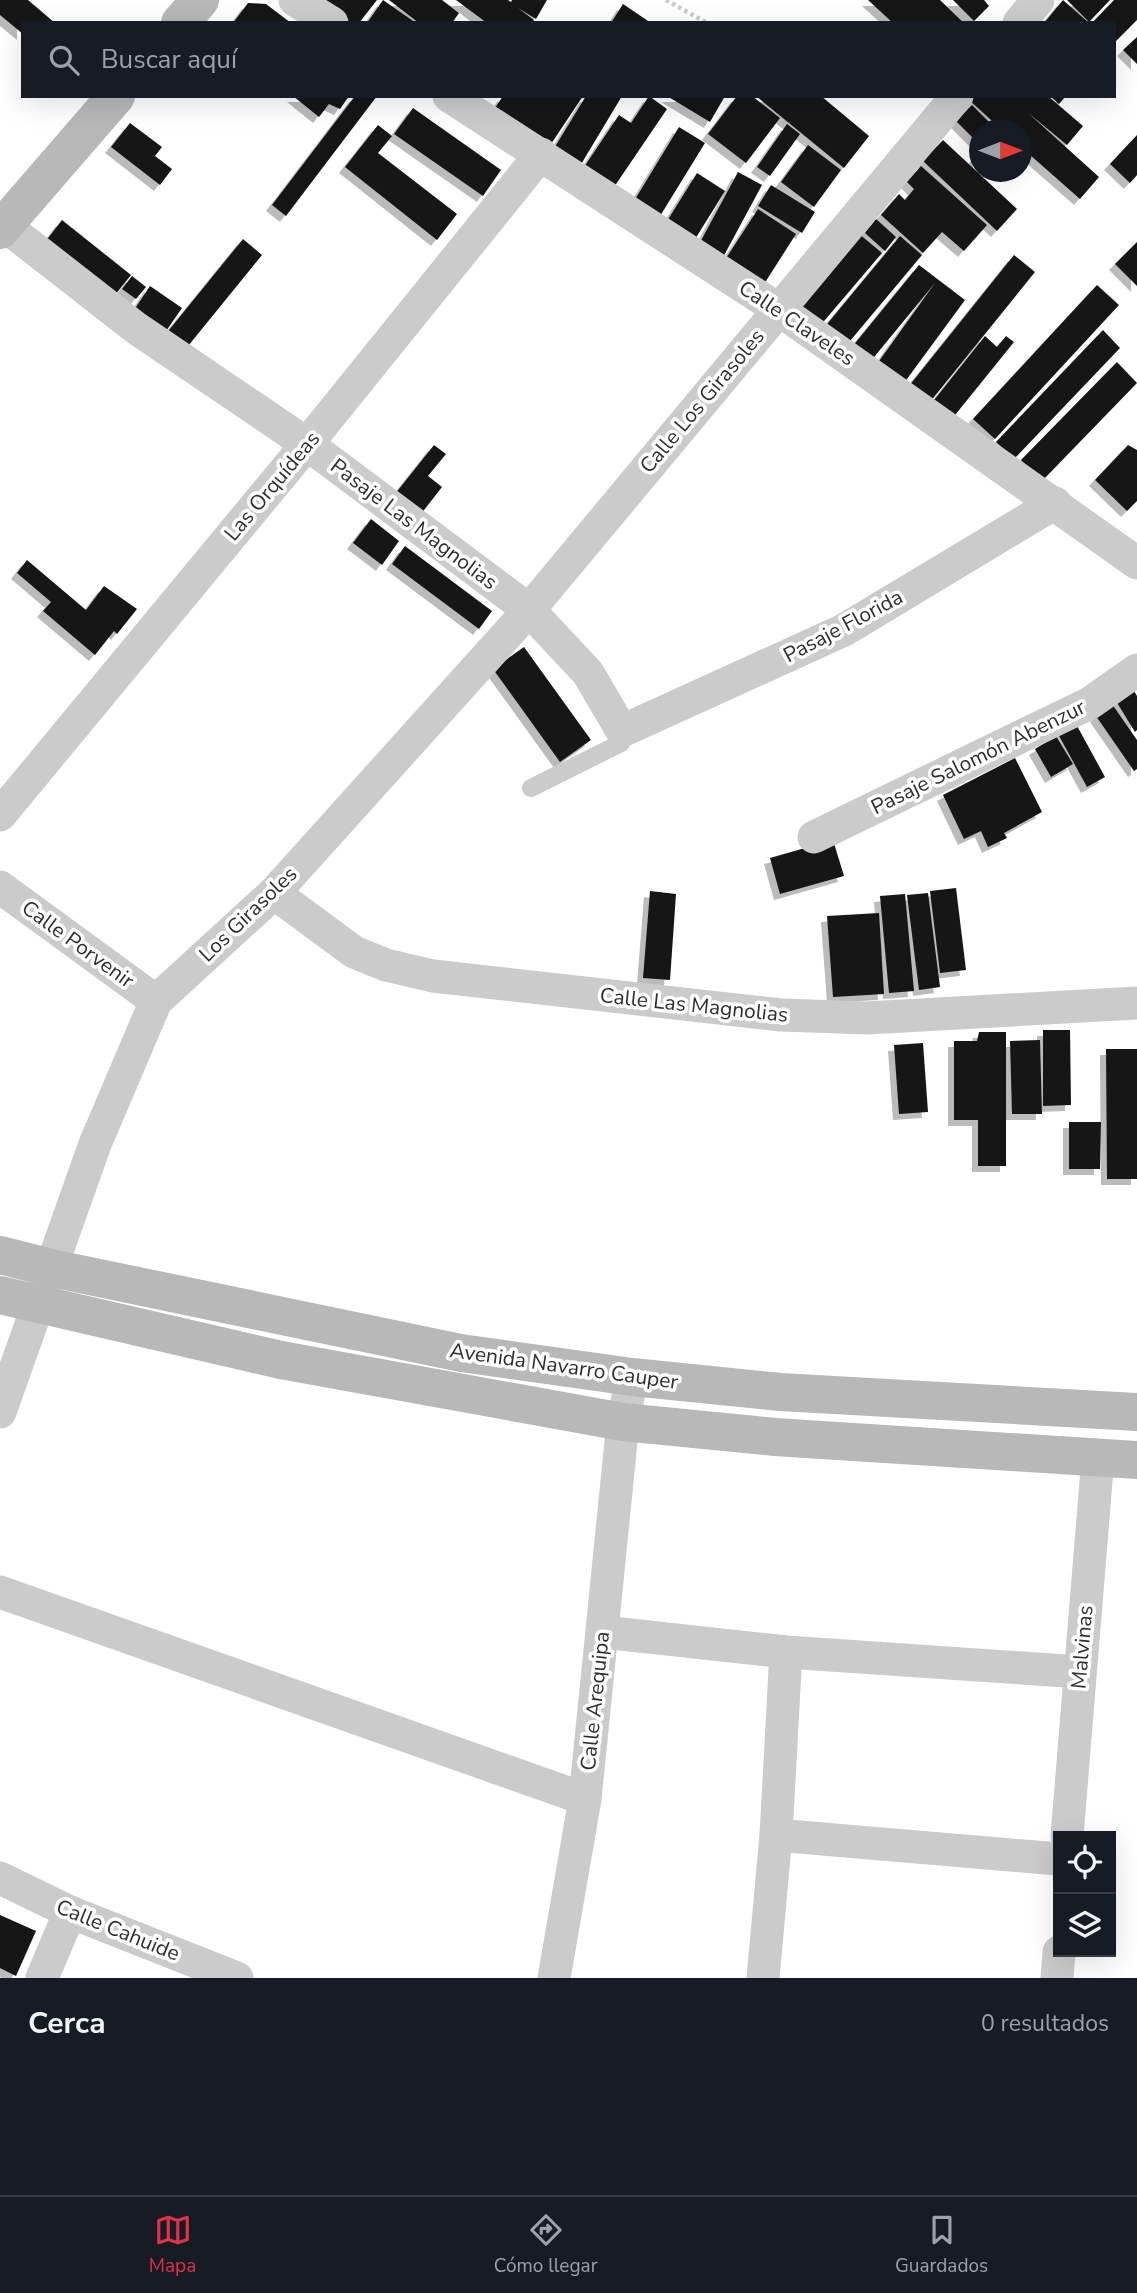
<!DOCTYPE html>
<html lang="es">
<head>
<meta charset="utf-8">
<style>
	:root { --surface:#171b24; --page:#242831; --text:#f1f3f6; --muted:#9ea1a6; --line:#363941; --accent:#e33147 }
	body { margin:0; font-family:"Nunito Sans",sans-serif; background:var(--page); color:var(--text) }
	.controls { position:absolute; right:21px; bottom:21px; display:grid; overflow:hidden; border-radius:0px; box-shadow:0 7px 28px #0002 }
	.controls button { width:63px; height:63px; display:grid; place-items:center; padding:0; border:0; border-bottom:2px solid var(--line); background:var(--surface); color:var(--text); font:35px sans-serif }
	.compass { position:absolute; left:969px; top:119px; width:63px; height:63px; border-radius:50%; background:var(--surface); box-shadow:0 7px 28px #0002; rotate:90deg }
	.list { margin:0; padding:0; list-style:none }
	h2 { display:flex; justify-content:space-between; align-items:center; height:91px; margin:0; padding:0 28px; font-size:30px }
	h2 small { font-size:23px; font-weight:400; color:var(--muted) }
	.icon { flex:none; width:38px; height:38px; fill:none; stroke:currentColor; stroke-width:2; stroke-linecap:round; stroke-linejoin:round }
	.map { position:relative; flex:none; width:1137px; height:1978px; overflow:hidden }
	.search { position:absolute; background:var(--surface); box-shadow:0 7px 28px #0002; left:21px; right:21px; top:21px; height:77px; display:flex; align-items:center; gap:18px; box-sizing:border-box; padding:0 24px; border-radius:0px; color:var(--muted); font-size:26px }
	.sheet { height:217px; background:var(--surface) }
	nav { display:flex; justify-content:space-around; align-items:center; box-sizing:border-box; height:98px; border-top:2px solid var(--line); background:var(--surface); font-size:19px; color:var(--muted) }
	nav a { display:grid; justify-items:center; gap:4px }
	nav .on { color:var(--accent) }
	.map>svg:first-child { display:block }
	.building { fill:#151515; filter:url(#shadow) }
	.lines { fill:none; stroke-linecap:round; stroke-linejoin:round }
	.path { stroke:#cbcbcb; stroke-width:4.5; stroke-dasharray:3.5 3.5; stroke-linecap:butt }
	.lane { stroke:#cbcbcb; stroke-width:18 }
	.street { stroke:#cbcbcb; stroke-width:33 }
	.secondary { stroke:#b8b8b8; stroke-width:38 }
	.labels { text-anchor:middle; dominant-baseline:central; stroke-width:7; stroke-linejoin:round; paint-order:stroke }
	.street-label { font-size:21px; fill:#2e2e2e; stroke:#fff }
</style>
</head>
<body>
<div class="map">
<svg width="1137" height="1978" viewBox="0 0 1137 1978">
	<defs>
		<filter id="shadow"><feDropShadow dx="-6" dy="6" stdDeviation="0" flood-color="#0004"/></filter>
	</defs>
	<rect width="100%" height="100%" fill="#fff"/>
	<g class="building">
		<path d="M0 0H28L55 23H23V34L0 15Z"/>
		<path d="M314 0H377L359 23H342Z"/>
		<path d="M383 0 416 23H367Z"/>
		<path d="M389 0H442L459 13 452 23H419Z"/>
		<path d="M456 0H508L511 2 512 0H547L536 19 518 8 534 20 532 23H487Z"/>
		<path d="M868 0H940L964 23H893Z"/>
		<path d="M953 0H984L989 6 974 21Z"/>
		<path d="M1063 0 1089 23H1044Z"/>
		<path d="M1067 0H1110L1089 22Z"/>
		<path d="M1114 0H1137V20L1114 43V23H1092Z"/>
		<path d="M248 3 266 4 291 23H233Z"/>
		<path d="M623 4 651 23H611Z"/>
		<path d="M1137 37V64L1123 50Z"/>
		<path d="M293 96H349L340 109 329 104 319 117Z"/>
		<path d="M355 96H377L286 216 272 205Z"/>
		<path d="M503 96H583L545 153 489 117Z"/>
		<path d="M586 96H622L577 171 550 155Z"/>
		<path d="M649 96 667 109 610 193 580 173 619 115 631 123Z"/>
		<path d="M667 96H725L710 122Z"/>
		<path d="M737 96H752L780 118 746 163 708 134Z"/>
		<path d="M756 96H821L869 136 844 168Z"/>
		<path d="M968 96H1048L1083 126 1067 145 1027 112 1099 177 1080 199 1021 147V130H1002L967 98Z"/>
		<path d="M1050 96H1066L1059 104Z"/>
		<path d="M972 105 997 130H979V144L956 121Z"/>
		<path d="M413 108 501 170 483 196 394 134Z"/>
		<path d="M130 123 162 147 155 156 172 169 160 185 111 147Z"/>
		<path d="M787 124 800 134 770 176 757 167Z"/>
		<path d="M378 125 392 136 378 153 457 214 437 240 345 167Z"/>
		<path d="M679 127 705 143 657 221 631 206Z"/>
		<path d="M1137 135V175L1130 183 1110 164Z"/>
		<path d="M943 140 1017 209 997 231 923 161Z"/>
		<path d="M808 145 841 170 814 207 781 182Z"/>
		<path d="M979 153V170L971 162Z"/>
		<path d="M921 166 987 225 964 251 942 232 923 253 881 215 899 194 905 200 914 189 907 182Z"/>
		<path d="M738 172 762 185 721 261 697 248Z"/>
		<path d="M697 173 725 191 692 244 664 226Z"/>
		<path d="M771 185 815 212 802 233 758 206Z"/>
		<path d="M758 209 796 234 766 281 746 282 721 266Z"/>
		<path d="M876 219 896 237 885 251 865 233Z"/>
		<path d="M62 220 131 275 111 300 42 246Z"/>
		<path d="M858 233 882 253 819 327 794 306Z"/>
		<path d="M900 236 922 255 845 347 823 329Z"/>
		<path d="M243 239 262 255 184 351 165 335Z"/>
		<path d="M1137 242V286L1115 264Z"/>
		<path d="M1014 255 1035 272 926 407 905 391Z"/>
		<path d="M919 265 965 300 904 383 877 364 935 283 870 362 852 347Z"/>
		<path d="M132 276 146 287 136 299 122 289Z"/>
		<path d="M1097 285 1119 305 995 439 973 419Z"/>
		<path d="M150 286 182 308 164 334 132 313Z"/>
		<path d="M1103 330 1120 348 1014 459 996 442Z"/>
		<path d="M985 336 997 347 1006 336 1014 342 947 425 927 409Z"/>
		<path d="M1117 362 1137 383 1042 481 1021 460Z"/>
		<path d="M434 445 446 454 428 476 442 487 421 514 395 494Z"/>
		<path d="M1128 445 1137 450V501L1127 511 1095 480Z"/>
		<path d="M371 519 399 541 382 565 353 543Z"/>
		<path d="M405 546 492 611 479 629 392 564Z"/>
		<path d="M27 560 86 610 104 586 137 609 117 634 114 631 95 655 43 611 51 602 17 573Z"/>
		<path d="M524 647 591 740 560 762 493 669Z"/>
		<path d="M1134 691 1137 696V730L1135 732 1116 701Z"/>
		<path d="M1112 704 1137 740V769L1134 771 1096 716Z"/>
		<path d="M1076 724 1105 777 1087 787 1058 734Z"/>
		<path d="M1056 736 1073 764 1051 777 1035 749Z"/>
		<path d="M1015 758 1042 812 1004 833 1007 838 988 847 981 831 964 839 943 795Z"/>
		<path d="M833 840 844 876 780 894 770 858Z"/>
		<path d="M956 888 966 970 940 973 930 891Z"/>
		<path d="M650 891 676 894 670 980 643 978Z"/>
		<path d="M928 893 940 987 919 990 907 895Z"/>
		<path d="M905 894 914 991 889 993 880 896Z"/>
		<path d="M879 913 884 994 833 997 827 916Z"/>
		<path d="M1043 1030H1070L1071 1105 1043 1106Z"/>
		<path d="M979 1032H1006V1166H978V1120H954V1041H977Z"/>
		<path d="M1040 1040 1042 1114H1012L1010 1041Z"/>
		<path d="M923 1043 928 1112 899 1114 894 1045Z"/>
		<path d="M1106 1049H1137V1179H1107Z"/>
		<path d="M1069 1122H1101L1100 1169H1069Z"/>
		<path d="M0 1915 36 1931 16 1976 0 1968Z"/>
	</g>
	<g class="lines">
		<path class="path" d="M666 0 707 23"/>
		<path class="lane" d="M531 788 621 743 622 731"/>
		<g class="street">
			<path d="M295 0 332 23"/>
			<path d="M1019 23 1038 0"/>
			<path d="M449 96 778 309 1137 563"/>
			<path d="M4 225 136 328 307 444 529 610 588 673 622 731 844 630 1055 503"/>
			<path d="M0 815 307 444 541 154"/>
			<path d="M814 837 1090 703 1137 670"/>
			<path d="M0 887 156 1001"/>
			<path d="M274 893 354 952 386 965 433 976 781 1015 867 1018 1137 1003"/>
			<path d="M0 1412 95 1144 156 1001 274 893 529 610 957 96"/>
			<path d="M0 1592 585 1799"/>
			<path d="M603 1632 786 1652 1080 1672"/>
			<path d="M776 1835 1058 1859"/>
			<path d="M1067 1836 1098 1457"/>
			<path d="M0 1878 70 1912 237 1978"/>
			<path d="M42 1978 70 1912"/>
			<path d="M554 1978 585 1799 623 1422 632 1377"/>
			<path d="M763 1978 776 1835 786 1652"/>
			<path d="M1057 1978 1059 1952"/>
		</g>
		<g class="secondary">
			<path d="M180 23 200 0"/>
			<path d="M0 230 116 96"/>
			<path d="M0 1255 51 1268 461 1353 632 1377 780 1392 1137 1412"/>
			<path d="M0 1295 281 1360 623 1422 775 1437 1137 1460"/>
		</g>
	</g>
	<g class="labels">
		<g class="street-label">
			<text transform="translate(797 323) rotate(34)">Calle Claveles</text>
			<text transform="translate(702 401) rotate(-50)">Calle Los Girasoles</text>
			<text transform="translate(272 486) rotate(-50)">Las Orquídeas</text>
			<text transform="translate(414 524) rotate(37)">Pasaje Las Magnolias</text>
			<text transform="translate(843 626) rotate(-28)">Pasaje Florida</text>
			<text transform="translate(978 757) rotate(-26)">Pasaje Salomón Abenzur</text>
			<text transform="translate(248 914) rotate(-44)">Los Girasoles</text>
			<text transform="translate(78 944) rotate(36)">Calle Porvenir</text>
			<text transform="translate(694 1005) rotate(6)">Calle Las Magnolias</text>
			<text transform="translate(564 1366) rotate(8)">Avenida Navarro Cauper</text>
			<text transform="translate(1082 1647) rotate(-85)">Malvinas</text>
			<text transform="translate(595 1701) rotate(-84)">Calle Arequipa</text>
			<text transform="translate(118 1930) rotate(22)">Calle Cahuide</text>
		</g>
	</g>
</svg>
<div class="controls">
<button><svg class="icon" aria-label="locate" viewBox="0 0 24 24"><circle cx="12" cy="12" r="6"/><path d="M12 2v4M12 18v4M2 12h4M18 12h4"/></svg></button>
<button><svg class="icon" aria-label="layers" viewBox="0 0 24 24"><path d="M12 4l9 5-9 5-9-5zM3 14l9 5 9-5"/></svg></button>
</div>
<svg class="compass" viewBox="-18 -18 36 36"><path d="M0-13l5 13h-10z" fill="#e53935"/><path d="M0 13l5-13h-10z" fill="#9ea1a6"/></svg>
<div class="search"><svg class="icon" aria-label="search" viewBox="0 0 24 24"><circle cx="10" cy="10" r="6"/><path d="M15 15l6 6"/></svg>Buscar aquí</div>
</div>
<section class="sheet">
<h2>Cerca<small>0 resultados</small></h2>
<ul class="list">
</ul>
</section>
<nav>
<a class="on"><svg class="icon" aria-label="map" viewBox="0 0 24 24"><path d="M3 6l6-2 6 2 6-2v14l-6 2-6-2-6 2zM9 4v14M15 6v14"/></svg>Mapa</a>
<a><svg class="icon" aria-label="directions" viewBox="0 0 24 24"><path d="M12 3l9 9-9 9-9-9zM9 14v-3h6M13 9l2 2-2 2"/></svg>Cómo llegar</a>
<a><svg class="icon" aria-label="saved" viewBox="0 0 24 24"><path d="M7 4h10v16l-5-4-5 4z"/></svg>Guardados</a>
</nav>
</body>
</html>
